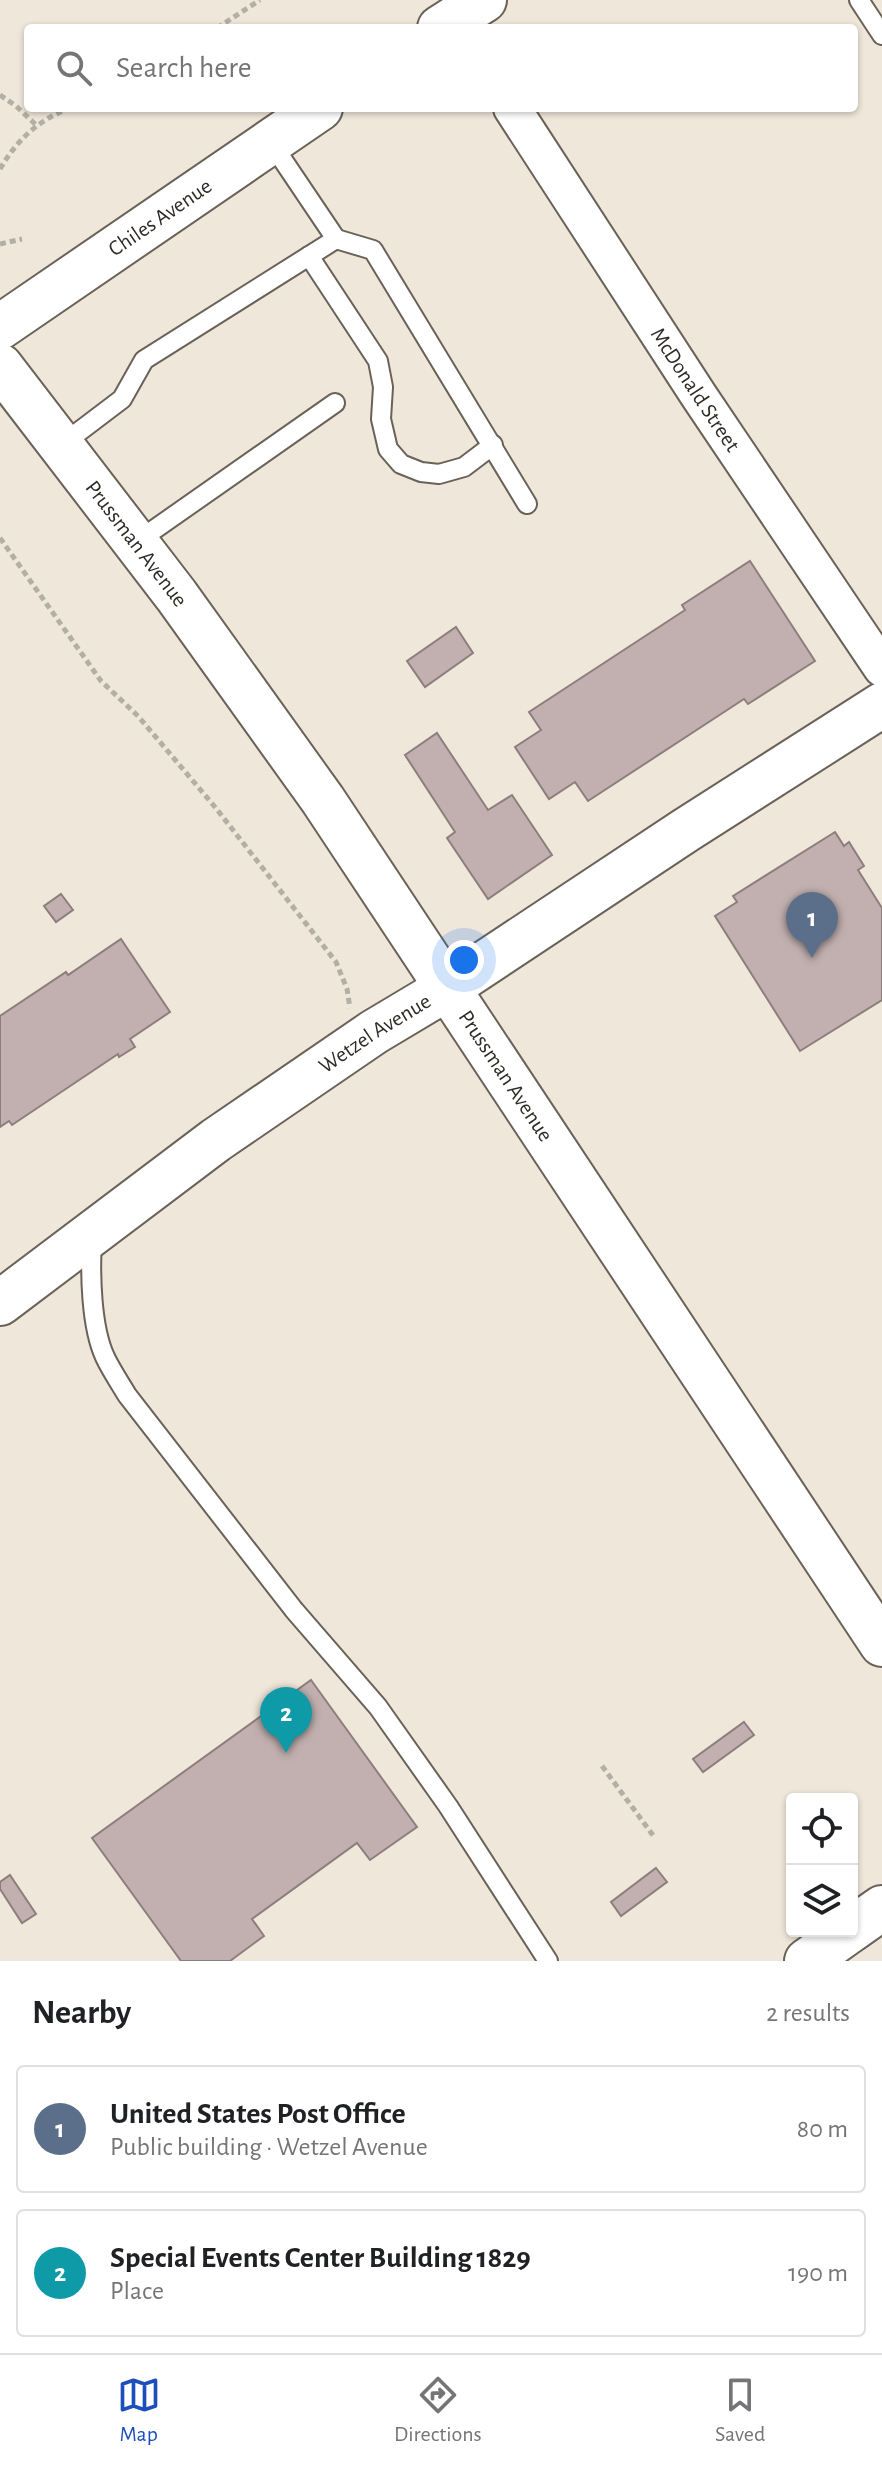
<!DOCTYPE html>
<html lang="en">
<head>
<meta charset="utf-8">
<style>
	:root { --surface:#fff; --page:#f2f2f2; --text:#202124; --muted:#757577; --line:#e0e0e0; --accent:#1c4fbc }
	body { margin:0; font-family:"Alegreya Sans",sans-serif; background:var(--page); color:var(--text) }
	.controls { position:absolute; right:24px; bottom:24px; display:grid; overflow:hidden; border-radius:8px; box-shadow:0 2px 6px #0004 }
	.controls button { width:72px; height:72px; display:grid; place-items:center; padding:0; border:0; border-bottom:2px solid var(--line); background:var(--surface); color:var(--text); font:40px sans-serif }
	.you { position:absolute; left:464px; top:960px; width:28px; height:28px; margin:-20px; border:6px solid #fff; border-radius:50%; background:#1a73e8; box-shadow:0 0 0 12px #1a73e833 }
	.badge { display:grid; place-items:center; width:52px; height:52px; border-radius:50%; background:var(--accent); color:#fff; font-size:26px; font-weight:700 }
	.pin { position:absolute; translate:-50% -66px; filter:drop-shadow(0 2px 4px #0008) }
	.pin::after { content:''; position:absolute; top:42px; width:28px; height:24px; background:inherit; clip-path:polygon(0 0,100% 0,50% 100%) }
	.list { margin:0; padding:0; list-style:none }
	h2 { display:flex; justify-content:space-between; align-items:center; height:104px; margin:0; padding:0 32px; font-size:34px }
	h2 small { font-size:26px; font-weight:400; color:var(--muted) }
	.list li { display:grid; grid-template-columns:52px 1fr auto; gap:24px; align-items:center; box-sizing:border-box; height:128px; margin:0 16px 16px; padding:0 16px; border:2px solid var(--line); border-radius:8px }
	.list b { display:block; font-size:30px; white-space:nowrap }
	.list p { margin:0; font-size:26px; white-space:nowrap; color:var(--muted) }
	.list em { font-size:26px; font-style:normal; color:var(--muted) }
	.icon { flex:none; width:44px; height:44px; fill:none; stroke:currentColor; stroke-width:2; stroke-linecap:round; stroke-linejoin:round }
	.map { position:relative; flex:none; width:882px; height:1961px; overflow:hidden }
	.search { position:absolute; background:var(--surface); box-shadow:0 2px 6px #0004; left:24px; right:24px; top:24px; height:88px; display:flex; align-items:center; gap:20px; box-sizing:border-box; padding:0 28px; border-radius:8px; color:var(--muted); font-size:30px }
	.sheet { height:392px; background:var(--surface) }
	nav { display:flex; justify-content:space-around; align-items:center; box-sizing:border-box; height:112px; border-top:2px solid var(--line); background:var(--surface); font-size:22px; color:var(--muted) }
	nav a { display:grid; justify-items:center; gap:4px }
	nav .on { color:var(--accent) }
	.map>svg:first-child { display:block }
	.building { fill:#c1b0af; stroke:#8d7e7d; stroke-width:2 }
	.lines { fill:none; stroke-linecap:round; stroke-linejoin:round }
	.lane-casing { stroke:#6a6258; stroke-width:22 }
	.street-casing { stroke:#6a6258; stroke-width:40 }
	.secondary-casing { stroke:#6a6258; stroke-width:48 }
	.path { stroke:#b5aea4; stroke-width:5; stroke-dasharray:6 4; stroke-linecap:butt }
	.lane { stroke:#fff; stroke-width:18 }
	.street { stroke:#fff; stroke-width:36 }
	.secondary { stroke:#fff; stroke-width:44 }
	.labels { text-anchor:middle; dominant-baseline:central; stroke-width:6; stroke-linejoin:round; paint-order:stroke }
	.street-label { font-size:22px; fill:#2e2b26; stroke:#fff }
</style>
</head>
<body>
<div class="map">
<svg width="882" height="1961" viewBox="0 0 882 1961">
	<rect width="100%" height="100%" fill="#f0e7db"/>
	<g class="building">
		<path d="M750 561 815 661 748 704 744 699 588 801 575 782 549 799 515 747 541 730 529 712 685 610 682 605Z"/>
		<path d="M456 627 473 653 425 687 407 661Z"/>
		<path d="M437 733 488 810 512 795 552 855 488 899 447 838 455 832 405 755Z"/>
		<path d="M835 832 844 846 849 842 864 866 858 870 882 908V1000L800 1051 715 916 737 902 733 896Z"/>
		<path d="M61 894 73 910 56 922 44 906Z"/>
		<path d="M121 939 170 1012 130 1039 135 1047 119 1057 118 1054 12 1125 9 1121 0 1127V1016L66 972 68 975Z"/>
		<path d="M311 1680 417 1827 370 1860 357 1843 252 1919 264 1936 230 1961H181L92 1838Z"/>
		<path d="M744 1722 754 1735 703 1772 693 1759Z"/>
		<path d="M656 1868 667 1882 621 1916 611 1902Z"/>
		<path d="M10 1875 36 1914 22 1923 0 1889V1882Z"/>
	</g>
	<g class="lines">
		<g class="lane-casing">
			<g id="lane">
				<path d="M859 0 882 35"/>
				<path d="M336 239 373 250 527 504"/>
				<path d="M309 256 378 361 383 387 381 419 388 449 401 464 421 472 439 474 464 467 493 445"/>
				<path d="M60 446 122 399 144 360 336 239 270 141"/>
				<path d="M135 543 335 403"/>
				<path d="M92 1240C90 1273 91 1327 105 1357 111 1370 120 1383 127 1395L294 1610 378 1707 448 1806 548 1961"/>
			</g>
		</g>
		<g class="street-casing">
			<g id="street">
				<path id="s1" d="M512 108 699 396 882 668"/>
			</g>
		</g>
		<g class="secondary-casing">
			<g id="secondary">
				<path d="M440 28 484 0"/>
				<path id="s2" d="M0 327 320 108"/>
				<path id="s3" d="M0 366 176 595 323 800 882 1644"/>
				<path id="s4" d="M0 1303 216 1140 374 1032 446 989 686 830 882 705"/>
				<path d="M852 1929 882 1908"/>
				<path d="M807 1961 849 1931"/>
			</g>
		</g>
		<g class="path">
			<path d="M217 28 260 0"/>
			<path d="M0 95 16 106 36 125"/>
			<path d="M0 169C17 140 38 120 70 108"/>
			<path d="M0 244 22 239"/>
			<path d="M0 538 101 681 138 716 215 807 336 962 347 989 350 1008"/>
			<path d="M602 1766 655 1838"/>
		</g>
		<use href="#lane" class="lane"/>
		<use href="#street" class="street"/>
		<use href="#secondary" class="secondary"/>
	</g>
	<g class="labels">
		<g class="street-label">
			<text stroke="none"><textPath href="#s2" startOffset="194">Chiles Avenue</textPath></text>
			<text stroke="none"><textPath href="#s1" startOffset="336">McDonald Street</textPath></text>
			<text stroke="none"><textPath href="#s3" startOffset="224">Prussman Avenue</textPath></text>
			<text stroke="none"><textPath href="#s4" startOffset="462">Wetzel Avenue</textPath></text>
			<text stroke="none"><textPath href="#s3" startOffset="872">Prussman Avenue</textPath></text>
		</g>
	</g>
</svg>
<div class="controls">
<button><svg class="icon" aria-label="locate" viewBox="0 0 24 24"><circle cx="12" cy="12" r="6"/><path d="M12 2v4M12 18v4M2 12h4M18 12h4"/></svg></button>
<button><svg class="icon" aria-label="layers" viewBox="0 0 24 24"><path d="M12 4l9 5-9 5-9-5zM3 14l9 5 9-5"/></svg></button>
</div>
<div class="you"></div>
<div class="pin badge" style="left:812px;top:958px;background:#5c6f8a">1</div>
<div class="pin badge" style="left:286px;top:1753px;background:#0f9aa8">2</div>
<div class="search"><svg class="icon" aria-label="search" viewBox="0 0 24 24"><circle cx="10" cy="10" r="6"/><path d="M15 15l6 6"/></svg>Search here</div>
</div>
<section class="sheet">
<h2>Nearby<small>2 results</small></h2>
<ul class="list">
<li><span class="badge" style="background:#5c6f8a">1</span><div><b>United States Post Office</b><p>Public building · Wetzel Avenue</p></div><em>80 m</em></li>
<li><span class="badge" style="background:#0f9aa8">2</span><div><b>Special Events Center Building 1829</b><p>Place</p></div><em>190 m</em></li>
</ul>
</section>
<nav>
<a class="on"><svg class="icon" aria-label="map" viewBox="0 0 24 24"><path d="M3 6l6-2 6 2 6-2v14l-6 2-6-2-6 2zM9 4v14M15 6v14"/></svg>Map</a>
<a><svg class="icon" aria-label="directions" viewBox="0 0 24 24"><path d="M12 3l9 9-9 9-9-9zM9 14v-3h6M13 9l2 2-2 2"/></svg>Directions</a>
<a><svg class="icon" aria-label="saved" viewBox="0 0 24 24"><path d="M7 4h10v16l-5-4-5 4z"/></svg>Saved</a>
</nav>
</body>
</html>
